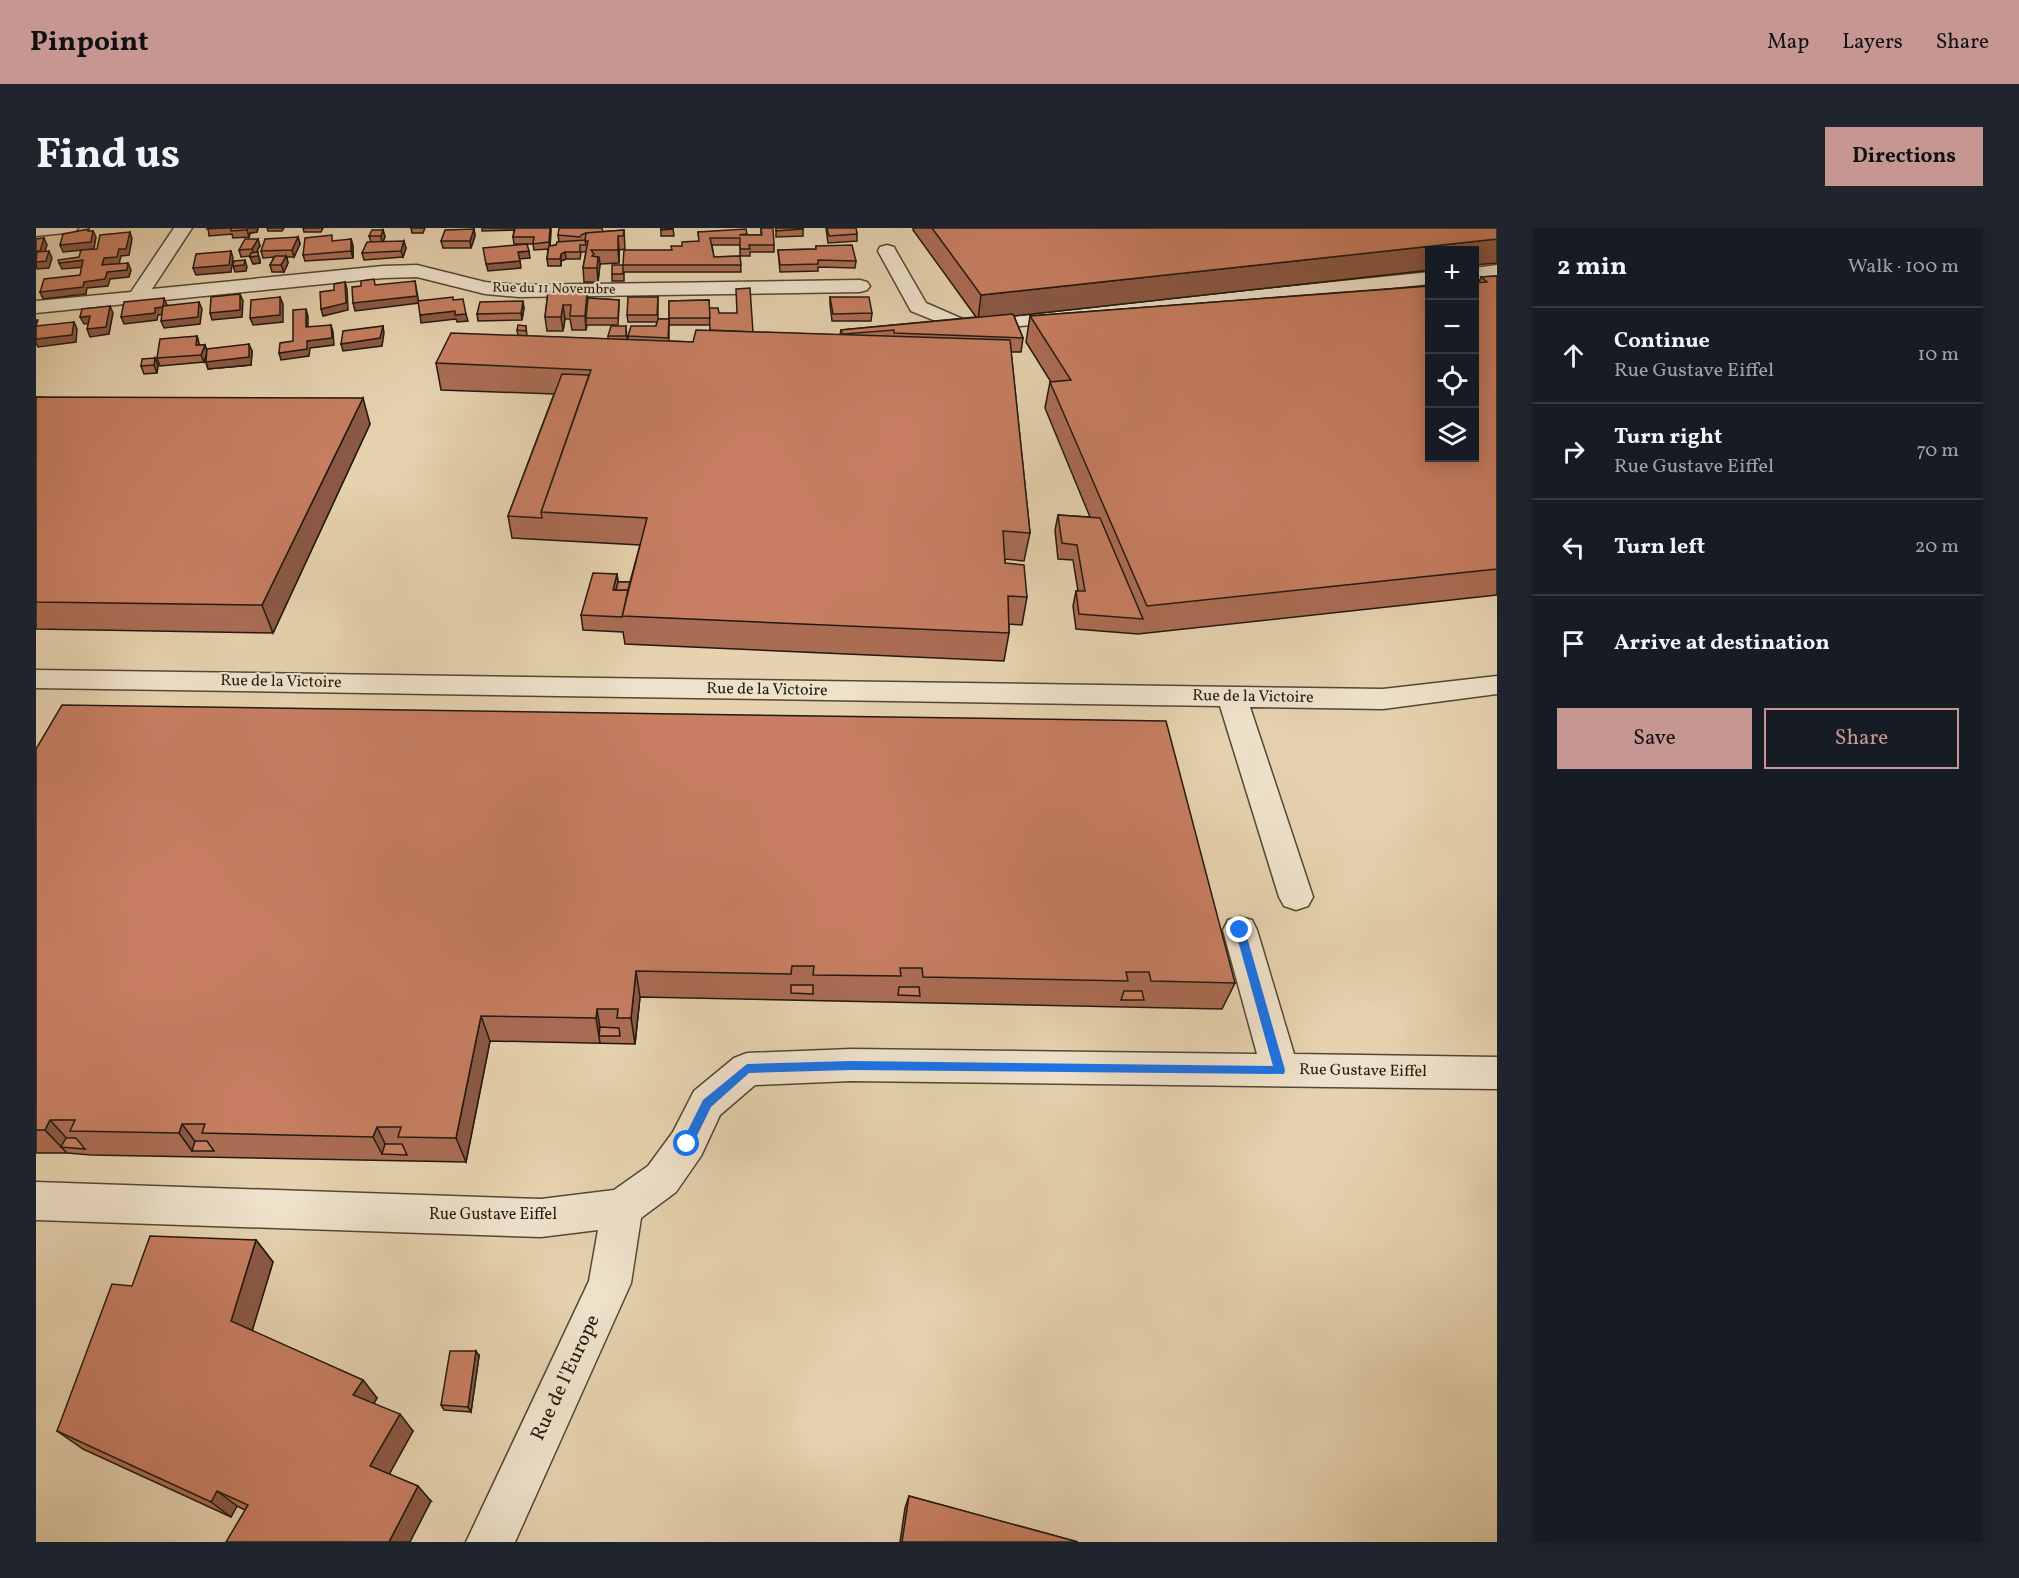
<!DOCTYPE html>
<html lang="en">
<head>
<meta charset="utf-8">
<style>
	:root { --surface:#171b24; --page:#20242c; --text:#f1f3f6; --muted:#9ea1a6; --line:#363941; --accent:#c59692 }
	body { margin:0; font-family:Vollkorn,serif; background:var(--page); color:var(--text) }
	.controls { position:absolute; right:18px; top:18px; display:grid; overflow:hidden; border-radius:0px; box-shadow:0 3px 15px #0003 }
	.controls button { width:54px; height:54px; display:grid; place-items:center; padding:0; border:0; border-bottom:2px solid var(--line); background:var(--surface); color:var(--text); font:30px sans-serif }
	.stop { position:absolute; width:18px; height:18px; margin:-14px; border:4px solid #1a73e8; border-radius:50%; background:#fff }
	.stop.end { background:#1a73e8; border-color:#fff; box-shadow:0 2px 6px #0008 }
	.list { margin:0; padding:0; list-style:none }
	h2 { display:flex; justify-content:space-between; align-items:center; height:78px; margin:0; padding:0 24px; font-size:26px }
	h2 small { font-size:20px; font-weight:400; color:var(--muted) }
	.list li { display:grid; grid-template-columns:39px 1fr auto; gap:18px; align-items:center; box-sizing:border-box; height:96px; padding:0 24px; border-top:2px solid var(--line) }
	.list b { display:block; font-size:22px; white-space:nowrap }
	.list p { margin:0; font-size:20px; white-space:nowrap; color:var(--muted) }
	.list em { font-size:20px; font-style:normal; color:var(--muted) }
	.actions { display:flex; gap:12px; padding:18px 24px }
	.actions a { flex:1; padding:14px 0; border:2px solid var(--accent); border-radius:0px; text-align:center; font-size:21px; color:var(--accent) }
	.actions .main { background:var(--accent); color:#111 }
	.icon { flex:none; width:33px; height:33px; fill:none; stroke:currentColor; stroke-width:2; stroke-linecap:round; stroke-linejoin:round }
	.map { position:relative; flex:none; width:1461px; height:1314px; overflow:hidden; border-radius:0px }
	header { display:flex; align-items:center; gap:36px; box-sizing:border-box; height:84px; padding:0 30px; background:var(--accent); color:#111 }
	header strong { font-size:28px }
	nav { display:flex; gap:33px; margin-inline-start:auto; font-size:21px }
	.intro { display:flex; align-items:center; justify-content:space-between; box-sizing:border-box; height:144px; padding:0 36px }
	h1 { margin:0; font-size:42px }
	.button { padding:15px 27px; border-radius:0px; background:var(--accent); color:#111; font-size:21px; font-weight:700 }
	main { display:flex; gap:36px; padding:0 36px }
	aside { flex:1; background:var(--surface); border-radius:0px; box-shadow:0 3px 15px #0003 }
	.map>svg:first-child { display:block }
	.lines { fill:none; stroke-linecap:round; stroke-linejoin:round }
	.minor-casing { stroke:#534737; stroke-width:3 }
	.minor { fill:#efe2cb; fill-rule:evenodd }
	.wall { fill:#ab6c54; stroke:#22190f; stroke-width:1.5 }
	.shaded-wall { fill:#8b5845; stroke:#22190f; stroke-width:1.5 }
	.building { fill:#c77e62; stroke:#22190f; stroke-width:1.5 }
	.route { fill:#1a73e8 }
	.labels { text-anchor:middle; dominant-baseline:central; stroke-width:4.5; stroke-linejoin:round; paint-order:stroke }
	.far-street-label { font-size:14px; fill:#22190f; stroke:#efe2cb }
	.street-label { font-size:16px; fill:#22190f; stroke:#efe2cb }
	.near-street-label { font-size:20px; fill:#22190f; stroke:#efe2cb }
</style>
</head>
<body>
<header>
<strong>Pinpoint</strong>
<nav><a>Map</a><a>Layers</a><a>Share</a></nav>
</header>
<div class="intro"><h1>Find us</h1><a class="button">Directions</a></div>
<main>
<div class="map">
<svg width="1461" height="1314" viewBox="0 0 1461 1314">
	<rect width="100%" height="100%" fill="#e6d2af"/>
	<filter id="stains"><feTurbulence type="fractalNoise" baseFrequency=".00333" numOctaves="4"/><feColorMatrix values="0 0 0 0 .2 0 0 0 0 .09 0 0 0 0 .02 0 0 0 .5 -.17"/></filter>
	<radialGradient id="worn" r=".72"><stop offset=".6" stop-color="#630" stop-opacity="0"/><stop offset="1" stop-color="#630" stop-opacity=".3"/></radialGradient>
	<g class="lines">
		<g class="minor-casing">
			<g id="minor">
				<path d="M0 0H42L39 4 0 8Z"/>
				<path d="M138 0H156L116 61 347 38 381 37 449 54 483 57 824 52 831 54 834 58 831 62 824 64 483 69 449 66 381 49 347 50 0 85V73L95 64Z"/>
				<path d="M851 17 858 19 860 23 890 75 929 92 1394 44V56L927 104 875 83 842 23 844 19Z"/>
				<path d="M1461 37V49L1438 52V40Z"/>
				<path d="M0 442 1347 461 1461 448V466L1347 481 1214 479 1277 669 1272 678 1260 682 1248 678 1243 669 1184 478 0 460Z"/>
				<path d="M1204 689 1216 692 1221 702 1258 826 1461 829V861L815 853 719 857 684 887 665 928 640 964 605 990 595 1055 479 1314H430L553 1053 562 1002 505 1009 0 992V954L505 971 578 962 612 938 637 904 658 863 698 830 711 825 815 821 1221 826 1187 702 1192 692Z"/>
			</g>
		</g>
		<use href="#minor" class="minor"/>
	</g>
	<g class="wall">
		<path d="M172 0H222L221 4 214 5 213 9 197 10 196 6 173 8Z"/>
		<path d="M231 0H248L246 3H232Z"/>
		<path d="M267 0H287L285 4H268Z"/>
		<path d="M375 0H389L387 5H376Z"/>
		<path d="M446 0H515L514 18 520 17 523 14 522 7 588 2 589 21 583 22V35L564 36 562 54H548L547 40 550 24H545L544 31H530L525 33V38H512L511 31 512 21 498 22 497 16H478L477 9 478 2 446 3Z"/>
		<path d="M625 0H637L638 8H625Z"/>
		<path d="M725 0 738 17V24H714V28H704V17H676L678 29 704 28 705 44H588V53H576V46L587 37 663 13 662 4 711 7H725Z"/>
		<path d="M740 0H767V8L740 9Z"/>
		<path d="M790 0H820L821 6V13L792 15Z"/>
		<path d="M877 0H1461L1394 22V42L978 88 987 110 985 124H975L994 305 988 333 969 331V335L991 369 986 397 973 396V405L968 433 589 416 587 404 547 402 545 387 581 346 582 354H594L604 317 476 310 472 288 518 166 405 162 400 135 482 108 481 102 490 98 491 108 572 111V108L590 98 591 112H592V108L620 98 621 94H592L591 87 622 69V91H633V113L657 114 674 102 683 85 717 104 804 107 805 102 940 89 877 2Z"/>
		<path d="M438 1 439 8 435 20H407L405 13Z"/>
		<path d="M347 2 349 9 347 14 370 20 367 29 328 32 326 25 335 14 333 8Z"/>
		<path d="M262 9 264 16 258 29H251L252 35 248 44H236L234 37 238 29 227 30 225 23Z"/>
		<path d="M315 11 317 18V30L269 33 267 27Z"/>
		<path d="M224 18 220 24 224 31V35L217 36 214 28 205 29 203 22Z"/>
		<path d="M780 18 820 33 819 40 782 39V43L744 44 742 22 780 21Z"/>
		<path d="M1461 48V367L1102 406 1040 401 1037 378 1040 363H1042L1037 332 1022 331 1019 302 1022 287 1054 289 1009 180 1014 154H1015L990 114 994 88 1443 54 1445 49Z"/>
		<path d="M512 64 552 70 583 72V79L582 97H551L550 102H536L534 91H529L527 103H511L509 89Z"/>
		<path d="M794 69 836 85 835 93H796L794 76Z"/>
		<path d="M673 72 674 97H633V73Z"/>
		<path d="M488 80 486 92 442 93 441 86Z"/>
		<path d="M161 108 163 117H169L171 123H216L215 137 172 141 170 134 171 125 168 134 124 138 121 130Z"/>
		<path d="M119 130 122 137 121 145 108 146 105 138Z"/>
		<path d="M0 169 334 196 237 405 0 401Z"/>
		<path d="M0 521 1199 755 1186 781 604 769 599 816 454 813 430 934 55 927 31 925H0Z"/>
		<path d="M220 1012 237 1034 216 1103 327 1152 341 1170 338 1175 377 1203 353 1246 395 1273 209 1282 201 1278 195 1289 47 1221 21 1203 96 1058Z"/>
		<path d="M443 1128 435 1184 408 1182 405 1177Z"/>
		<path d="M873 1268 1042 1314H864L869 1280Z"/>
	</g>
	<g class="shaded-wall">
		<path d="M211 0H222L221 4 214 5 213 9 211 2Z"/>
		<path d="M514 0H515L514 21 513 14Z"/>
		<path d="M438 1 439 8 435 20 434 13Z"/>
		<path d="M347 2 349 9 346 15 345 8Z"/>
		<path d="M57 3 60 9 58 21 27 24 24 17Z"/>
		<path d="M94 4 96 11 93 27 85 28 83 36 66 37 68 30 83 21Z"/>
		<path d="M582 8 583 22V35L582 22Z"/>
		<path d="M262 9 264 16 258 29 256 22Z"/>
		<path d="M8 10 11 17 7 30H0V23Z"/>
		<path d="M222 11 224 18 218 28 216 21Z"/>
		<path d="M315 11 317 18V30L315 23Z"/>
		<path d="M1461 11V35L1438 37V22H1394V42L942 92 945 67Z"/>
		<path d="M368 13 370 20 367 29 365 23Z"/>
		<path d="M13 23 16 30 13 40 1 41 0 34Z"/>
		<path d="M195 23 197 30 195 44 160 47 157 40Z"/>
		<path d="M493 23 494 30 483 31 482 24Z"/>
		<path d="M222 24 224 35 217 36 214 29Z"/>
		<path d="M529 24 530 31 525 33V38V26Z"/>
		<path d="M250 28 252 35 248 44 245 37Z"/>
		<path d="M562 29H563L564 36 562 54 561 40Z"/>
		<path d="M47 32 50 39 26 41 23 35Z"/>
		<path d="M209 32 211 39 210 43 199 44 197 38Z"/>
		<path d="M484 33 485 40 452 43 450 36Z"/>
		<path d="M92 35 95 42 93 49 74 51 72 58 51 60 50 66 7 71 4 64 71 44Z"/>
		<path d="M379 53 383 75 319 83 317 75Z"/>
		<path d="M309 54 311 61 312 82 287 88 285 81Z"/>
		<path d="M551 64 553 77 550 90V102L549 88Z"/>
		<path d="M204 66 207 73 206 89 176 92 174 85Z"/>
		<path d="M244 69 247 76V94L217 97 214 90Z"/>
		<path d="M128 70 131 77 130 86 122 87 121 92 88 96 85 89Z"/>
		<path d="M487 73 488 80 486 92 485 85Z"/>
		<path d="M163 74 166 81 164 96 128 100 125 93Z"/>
		<path d="M527 77 529 91 527 103 525 89Z"/>
		<path d="M74 78 77 85 73 106 54 109 51 101Z"/>
		<path d="M270 81 272 88V106L270 99Z"/>
		<path d="M419 83 430 86 432 93 421 94 420 91 385 95 384 87Z"/>
		<path d="M54 88 57 95 48 96 44 89Z"/>
		<path d="M38 94 41 101 40 114 2 119 0 115V111Z"/>
		<path d="M295 97 297 104 298 117 274 120 273 128 245 132 243 125 271 113Z"/>
		<path d="M347 98 348 105 346 118 307 123 305 116Z"/>
		<path d="M161 108 163 115 162 124 160 117Z"/>
		<path d="M213 116 216 123 215 137 172 141 170 134Z"/>
		<path d="M169 117 171 124 168 134 165 127Z"/>
		<path d="M119 130 122 137 121 145 118 137Z"/>
		<path d="M327 170 334 196 237 405 226 377Z"/>
		<path d="M581 346 583 361 577 362Z"/>
		<path d="M600 743 604 769 599 816 595 790Z"/>
		<path d="M561 781 565 806 563 808 564 815 560 790Z"/>
		<path d="M445 788 454 813 430 934 420 910Z"/>
		<path d="M14 892 36 916 25 919 31 925 9 902Z"/>
		<path d="M146 896 164 920 156 923 143 905Z"/>
		<path d="M341 899 352 922 346 926 337 909Z"/>
		<path d="M220 1012 237 1034 213 1113 195 1093Z"/>
		<path d="M440 1123 443 1128 435 1184 432 1179Z"/>
		<path d="M327 1152 341 1170 332 1185 317 1167Z"/>
		<path d="M364 1186 377 1203 349 1254 334 1238Z"/>
		<path d="M382 1258 395 1273 374 1314H353Z"/>
		<path d="M181 1263 201 1278 195 1289 175 1274Z"/>
	</g>
	<g class="building">
		<path d="M172 0H190L171 1Z"/>
		<path d="M195 0H211V2L195 3Z"/>
		<path d="M479 0H514L513 14 497 16 498 9H477Z"/>
		<path d="M523 0H566L567 4 550 5 545 7 544 9 522 7Z"/>
		<path d="M625 0H637V1L625 2Z"/>
		<path d="M725 0H737L738 17H713L714 21H704V10H674L678 29 704 28 705 37H587V46H576V37H587L588 22H636L635 18H646V14L663 13 662 4 710 1 711 6 703 7H726Z"/>
		<path d="M740 0H767V1L740 3Z"/>
		<path d="M791 0H820L821 6 793 8Z"/>
		<path d="M896 0H1461V11L945 67Z"/>
		<path d="M53 1 52 3H57L55 14 24 17 27 6Z"/>
		<path d="M438 1 434 13H405L409 2Z"/>
		<path d="M336 2H347L345 8H333Z"/>
		<path d="M588 2 587 8H582V22H555L558 26 556 28 562 29 561 40H547L552 13H549L550 5Z"/>
		<path d="M94 4 90 21H83L81 29 68 30 66 37 92 35 91 42 71 44 69 51 48 54 47 59 4 64 8 51 44 47 47 32 23 35 22 32 43 29 45 22 61 21 64 7Z"/>
		<path d="M296 7V13L315 11V23L267 27 269 10Z"/>
		<path d="M262 9 256 22 225 23 229 11Z"/>
		<path d="M8 10 4 23H0V11Z"/>
		<path d="M209 11H222L216 21 203 22Z"/>
		<path d="M549 12 550 17H544V24H529L525 26 524 31H511L513 18 520 17 521 14Z"/>
		<path d="M368 13 365 23 326 25 331 14Z"/>
		<path d="M491 16 493 23 482 24 484 33 450 36 447 20Z"/>
		<path d="M816 17 820 33 782 32V36L744 37 742 22 780 21V18Z"/>
		<path d="M13 23 10 33 0 34 1 24Z"/>
		<path d="M195 23 193 37 157 40 160 26Z"/>
		<path d="M222 24V28L214 29 215 25Z"/>
		<path d="M239 28H250L245 37H234Z"/>
		<path d="M209 32 208 37 197 38 198 33Z"/>
		<path d="M1461 48V341L1111 378 1014 154 1035 152 994 88 1394 58V230H1438V55L1451 54 1445 49Z"/>
		<path d="M338 51 339 57 379 53 381 68 317 75 316 59 325 58V53Z"/>
		<path d="M309 54 310 75 285 81 284 64 298 62V56Z"/>
		<path d="M714 60 717 104 674 102 673 80H682L683 85H701L700 61Z"/>
		<path d="M512 64H551L549 88H534L535 77H527L525 89H509Z"/>
		<path d="M204 66V82L174 85 175 69Z"/>
		<path d="M244 69V87L214 90 215 72Z"/>
		<path d="M417 69V72L427 71 430 86 419 87V83L384 87 382 73Z"/>
		<path d="M592 69H622L621 87H591Z"/>
		<path d="M794 69H833L836 85 797 86Z"/>
		<path d="M128 70 127 79 119 80V85L85 89 88 74Z"/>
		<path d="M552 70 583 72 582 90H550Z"/>
		<path d="M673 72 674 90H633V73Z"/>
		<path d="M487 73 485 85 441 86 444 74Z"/>
		<path d="M163 74 162 89 125 93 127 78Z"/>
		<path d="M74 78 70 99 51 101 54 88 44 89 46 81Z"/>
		<path d="M270 81V99L295 97 296 110 271 113V121L243 125 244 115 257 113V82Z"/>
		<path d="M977 86 987 110 858 105V102L807 106 805 102Z"/>
		<path d="M622 91H633L632 110 592 108 595 98H620Z"/>
		<path d="M0 92H2L0 98 38 94 36 107 0 111Z"/>
		<path d="M482 97 490 98V103L481 102Z"/>
		<path d="M347 98 344 110 305 116 307 103Z"/>
		<path d="M575 98H590V108H572Z"/>
		<path d="M660 102 974 112 994 305 967 303 969 335 988 337 991 369 972 368 973 405 586 388 611 290 505 284 555 142 400 135 415 105 657 114Z"/>
		<path d="M161 108 160 117H169L165 127 121 130 124 111Z"/>
		<path d="M213 116V129L170 134 171 121Z"/>
		<path d="M119 130 118 137 105 138 106 131Z"/>
		<path d="M526 146 553 147 505 284 506 290 472 288Z"/>
		<path d="M0 169 327 170 226 377 0 374Z"/>
		<path d="M1022 287 1064 290 1107 391 1043 386 1040 363H1049L1041 317 1026 315Z"/>
		<path d="M557 345 581 346 577 362H592L586 389 545 387Z"/>
		<path d="M582 354H594L592 362H580Z"/>
		<path d="M26 477 1130 493 1199 755 1115 753 1113 744H1090L1092 753 887 749 886 740H864L865 748 777 747 778 738H756L755 746 600 743 595 790H581L582 781H561L560 790 445 788 420 910 362 909 365 899H341L337 909 166 905 169 896H146L143 905 34 903 39 892H14L9 902H0V521Z"/>
		<path d="M755 757H777V766L755 765Z"/>
		<path d="M863 759H883L884 768 862 767Z"/>
		<path d="M1088 763H1106L1108 772H1085Z"/>
		<path d="M564 799 583 800 584 808H563Z"/>
		<path d="M30 910H40L49 921 25 919Z"/>
		<path d="M159 913H171L178 923H156Z"/>
		<path d="M349 916H366L371 927 346 926Z"/>
		<path d="M114 1008 220 1012 195 1093 327 1152 317 1167 364 1186 334 1238 382 1258 353 1314H190L212 1277 181 1263 175 1274 21 1203 76 1056 96 1058Z"/>
		<path d="M414 1123H440L432 1179 405 1177Z"/>
		<path d="M873 1268 1042 1314H866Z"/>
	</g>
	<path class="route" d="M1204 698 1209 702 1249 842 1248 846 815 842 713 845 675 879 655 920 651 921 645 916 667 872 711 836 815 833 1237 838 1199 702Z"/>
	<g class="labels">
		<g class="far-street-label">
			<text transform="translate(518 61) rotate(1)">Rue du 11 Novembre</text>
		</g>
		<g class="street-label">
			<text transform="translate(245 454) rotate(1)">Rue de la Victoire</text>
			<text transform="translate(731 462) rotate(1)">Rue de la Victoire</text>
			<text transform="translate(1217 469) rotate(1)">Rue de la Victoire</text>
			<text transform="translate(1327 843) rotate(1)">Rue Gustave Eiffel</text>
			<text x="457" y="987">Rue Gustave Eiffel</text>
		</g>
		<g class="near-street-label">
			<text transform="translate(530 1150) rotate(-65)">Rue de l'Europe</text>
		</g>
	</g>
	<rect width="100%" height="100%" filter="url(#stains)"/>
	<rect width="100%" height="100%" fill="url(#worn)"/>
</svg>
<div class="controls">
<button>+</button>
<button>−</button>
<button><svg class="icon" aria-label="locate" viewBox="0 0 24 24"><circle cx="12" cy="12" r="6"/><path d="M12 2v4M12 18v4M2 12h4M18 12h4"/></svg></button>
<button><svg class="icon" aria-label="layers" viewBox="0 0 24 24"><path d="M12 4l9 5-9 5-9-5zM3 14l9 5 9-5"/></svg></button>
</div>
<div class="stop" style="left:651px;top:916px"></div>
<div class="stop end" style="left:1204px;top:702px"></div>
</div>
<aside>
<h2>2 min<small>Walk · 100 m</small></h2>
<ul class="list">
<li><svg class="icon" aria-label="ahead" viewBox="0 0 24 24"><path d="M12 20V5M6 11l6-6 6 6"/></svg><div><b>Continue</b><p>Rue Gustave Eiffel</p></div><em>10 m</em></li>
<li><svg class="icon" aria-label="right" viewBox="0 0 24 24"><path d="M7 20v-9h11M14 6l5 5-5 5"/></svg><div><b>Turn right</b><p>Rue Gustave Eiffel</p></div><em>70 m</em></li>
<li><svg class="icon" aria-label="left" viewBox="0 0 24 24"><path d="M17 20v-9H6M10 6l-5 5 5 5"/></svg><div><b>Turn left</b></div><em>20 m</em></li>
<li><svg class="icon" aria-label="arrive" viewBox="0 0 24 24"><path d="M6 21V4h12l-3 4 3 4H6"/></svg><div><b>Arrive at destination</b></div></li>
</ul>
<div class="actions"><a class="main">Save</a><a>Share</a></div>
</aside>
</main>
</body>
</html>
